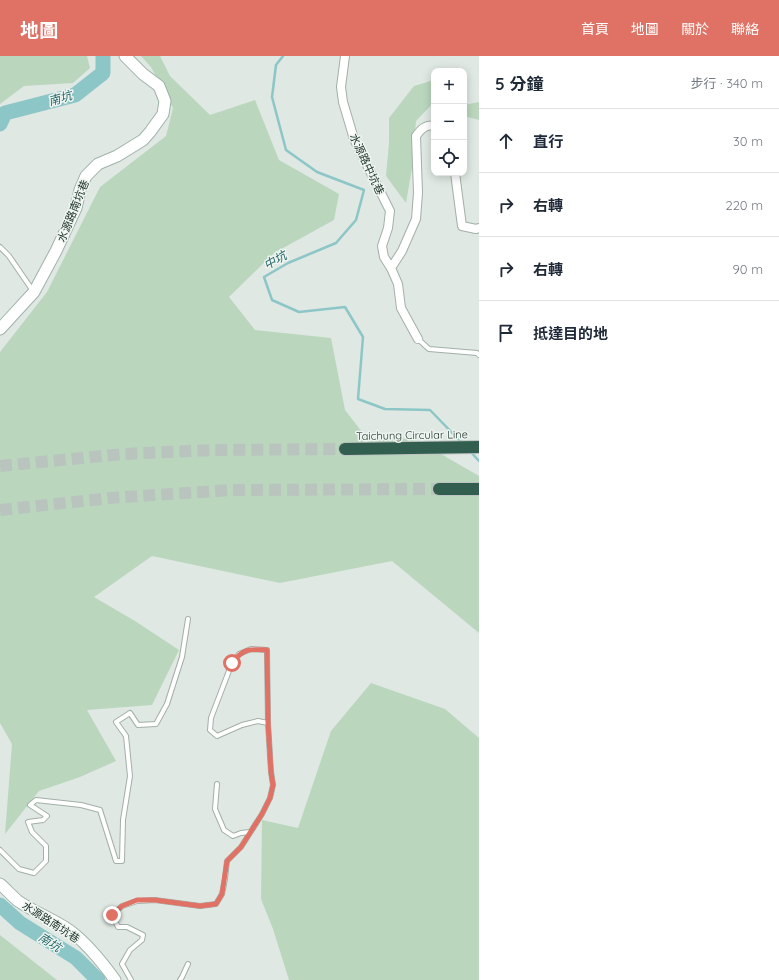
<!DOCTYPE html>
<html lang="zh-TW">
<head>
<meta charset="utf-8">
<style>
	:root { --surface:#fff; --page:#f6f6f7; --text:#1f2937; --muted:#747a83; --line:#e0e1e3; --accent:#e07265 }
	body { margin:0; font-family:Quicksand,"Noto Sans TC",sans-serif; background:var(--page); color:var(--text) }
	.controls { position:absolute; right:12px; top:12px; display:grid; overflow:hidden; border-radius:8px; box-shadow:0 2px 10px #0003 }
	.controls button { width:36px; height:36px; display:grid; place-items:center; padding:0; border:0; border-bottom:1px solid var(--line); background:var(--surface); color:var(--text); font:20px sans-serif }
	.stop { position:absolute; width:12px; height:12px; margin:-9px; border:3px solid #e07265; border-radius:50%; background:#fff }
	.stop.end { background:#e07265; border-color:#fff; box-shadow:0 1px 4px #0008 }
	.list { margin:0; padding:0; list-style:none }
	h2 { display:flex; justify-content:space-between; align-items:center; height:52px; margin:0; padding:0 16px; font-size:17px }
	h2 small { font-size:13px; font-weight:400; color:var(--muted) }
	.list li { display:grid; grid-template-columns:26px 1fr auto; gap:12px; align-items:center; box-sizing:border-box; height:64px; padding:0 16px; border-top:1px solid var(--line) }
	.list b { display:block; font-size:15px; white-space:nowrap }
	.list em { font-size:13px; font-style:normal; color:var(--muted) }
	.icon { flex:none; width:22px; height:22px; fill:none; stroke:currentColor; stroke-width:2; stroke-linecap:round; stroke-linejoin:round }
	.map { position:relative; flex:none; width:479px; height:924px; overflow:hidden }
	header { display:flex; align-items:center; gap:24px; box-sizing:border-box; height:56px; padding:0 20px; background:var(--accent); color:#fff }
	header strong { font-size:19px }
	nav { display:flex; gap:22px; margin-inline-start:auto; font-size:14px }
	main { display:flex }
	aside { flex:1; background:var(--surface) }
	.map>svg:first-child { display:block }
	.green { fill:#bad7be }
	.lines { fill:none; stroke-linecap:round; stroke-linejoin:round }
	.stream { stroke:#8dc6c7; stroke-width:2.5 }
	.river { stroke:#8dc6c7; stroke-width:15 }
	.highway-tunnel { stroke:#b9c4bf; stroke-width:12; stroke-dasharray:12 6; stroke-linecap:butt }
	.lane-casing { stroke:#a3afa9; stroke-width:6 }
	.street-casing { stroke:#a3afa9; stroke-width:10 }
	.secondary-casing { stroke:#9fb2a9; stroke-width:13 }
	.highway-casing { stroke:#bdc3c0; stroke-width:14 }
	.lane { stroke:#fff; stroke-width:4 }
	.street { stroke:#fff; stroke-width:8 }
	.secondary { stroke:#fff; stroke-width:11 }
	.highway { stroke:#325e4f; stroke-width:12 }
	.route { stroke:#e07265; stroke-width:5 }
	.labels { text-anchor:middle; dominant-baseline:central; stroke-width:3; stroke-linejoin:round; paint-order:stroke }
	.street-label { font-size:11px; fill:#22362e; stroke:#eff5f1 }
	.water-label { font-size:12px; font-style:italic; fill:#24686a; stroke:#eff5f1 }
</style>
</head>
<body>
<header>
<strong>地圖</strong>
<nav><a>首頁</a><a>地圖</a><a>關於</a><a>聯絡</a></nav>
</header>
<main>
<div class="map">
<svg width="479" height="924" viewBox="0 0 479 924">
	<rect width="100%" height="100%" fill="#dfe8e3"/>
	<g class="green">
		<path d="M0 0H87L90 12 73 27 24 30 0 48Z"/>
		<path d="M141 0H160L170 20 210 59 255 44 279 104 339 138 334 164 274 197 229 241 255 274 331 282 345 354 366 381 415 383 479 420V577L392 505 280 527 152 500 94 541 135 565 179 594 152 649 87 654 116 705 80 721 39 735 5 778 12 688 0 667V296L47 236 100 131 166 80 173 52 151 11Z"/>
		<path d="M434 24V46L416 65 412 112 406 147 386 120 389 87V62L414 30Z"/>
		<path d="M479 46V64L464 60V49Z"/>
		<path d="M371 627 445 653 479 682V924H289L273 873 261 843 262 764 298 772 331 675Z"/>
		<path d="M0 879 57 924H0Z"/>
	</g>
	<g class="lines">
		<g class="stream">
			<path d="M283 0 276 9 272 41 286 94 317 116 364 134 356 164 336 187 288 207 264 221 272 244 299 256 345 251 363 281 358 343 385 353 430 354 462 387"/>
			<path d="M470 395 479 405"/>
		</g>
		<g class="river">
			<path d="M0 68 5 57 75 39 103 17V0"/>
			<path d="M0 849 20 867 76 902 98 924"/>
		</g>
		<g class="highway-tunnel">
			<path d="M0 410 123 398 214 394 345 393"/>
			<path d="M0 454 110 442 231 434 439 433"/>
		</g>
		<g class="lane-casing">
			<g id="lane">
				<path d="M0 191 9 200 33 235"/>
				<path d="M418 283 429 293 477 297 479 299"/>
				<path d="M217 728 215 753 224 774 233 780 241 777 250 776"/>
				<path d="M0 794 19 813 34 817 46 805V790L32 776 28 766 43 764 47 760 30 749 36 744 81 749 100 754 116 805H122L123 764 130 720 126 680 116 666 130 657 138 669 156 668 167 648 182 601 188 563"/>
				<path d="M131 924 122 908 130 894 142 884 143 879 127 871H118L112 859 122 850 137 845 155 844 200 850 216 848 222 838 225 823 227 805 241 791 262 758 270 742 273 729 271 716 268 667 267 594 251 593 239 598 232 607 211 662 210 674 217 680 242 669 258 665 268 667"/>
				<path d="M180 924 182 921 188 908"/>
			</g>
		</g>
		<g class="street-casing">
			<g id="street">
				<path d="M345 0 341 31 343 46 354 83 390 155 388 172 382 190 384 201 391 212"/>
				<path d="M455 117 462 170 476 173 479 172"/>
				<path d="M418 283 401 252 398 228 391 212 402 195 416 163 418 137 416 80C421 73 426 68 434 70"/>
			</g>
		</g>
		<g class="secondary-casing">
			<g id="secondary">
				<path d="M0 273 34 236 56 195 76 152 80 134 86 120 98 108 117 100 143 84 150 76 163 58 165 45 159 30 143 18 125 0"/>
				<path d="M0 828C6 833 12 840 18 845 34 856 53 863 69 874 87 887 102 906 115 924"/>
			</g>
		</g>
		<g class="highway-casing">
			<g id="highway">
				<path d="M345 393 479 391"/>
				<path d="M439 433H479"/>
			</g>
		</g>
		<use href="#lane" class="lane"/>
		<use href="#street" class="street"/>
		<use href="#secondary" class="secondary"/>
		<use href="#highway" class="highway"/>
	</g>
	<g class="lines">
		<path class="route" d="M112 859 122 850 137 844H155L200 850 216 848 222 838 227 805 241 791 262 758 270 742 273 729 271 716 268 667 267 594C249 593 244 592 232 607"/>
	</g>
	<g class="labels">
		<g class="street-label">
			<text transform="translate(367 108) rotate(65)">水源路中坑巷</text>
			<text transform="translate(73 155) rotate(-68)">水源路南坑巷</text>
			<text transform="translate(412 379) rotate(-1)">Taichung Circular Line</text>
			<text transform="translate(51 866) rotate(33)">水源路南坑巷</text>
		</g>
		<g class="water-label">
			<text transform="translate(60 42) rotate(-16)">南坑</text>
			<text transform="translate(275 204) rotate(-30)">中坑</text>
			<text transform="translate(50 886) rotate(32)">南坑</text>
		</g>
	</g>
</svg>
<div class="controls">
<button>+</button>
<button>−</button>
<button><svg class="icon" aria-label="locate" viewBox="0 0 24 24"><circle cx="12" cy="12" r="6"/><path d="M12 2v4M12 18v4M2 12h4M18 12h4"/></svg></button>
</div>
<div class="stop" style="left:232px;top:607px"></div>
<div class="stop end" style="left:112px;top:859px"></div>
</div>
<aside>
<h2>5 分鐘<small>步行 · 340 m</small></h2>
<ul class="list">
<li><svg class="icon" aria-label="ahead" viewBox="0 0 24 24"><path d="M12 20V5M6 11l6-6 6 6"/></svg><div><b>直行</b></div><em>30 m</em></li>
<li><svg class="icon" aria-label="right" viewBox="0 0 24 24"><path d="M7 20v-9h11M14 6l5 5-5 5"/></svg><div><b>右轉</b></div><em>220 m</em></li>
<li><svg class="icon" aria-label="right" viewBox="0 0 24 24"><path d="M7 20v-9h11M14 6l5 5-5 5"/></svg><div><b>右轉</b></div><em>90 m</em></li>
<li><svg class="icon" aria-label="arrive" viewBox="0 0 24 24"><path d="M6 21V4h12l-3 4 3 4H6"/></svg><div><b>抵達目的地</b></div></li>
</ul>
</aside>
</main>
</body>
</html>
